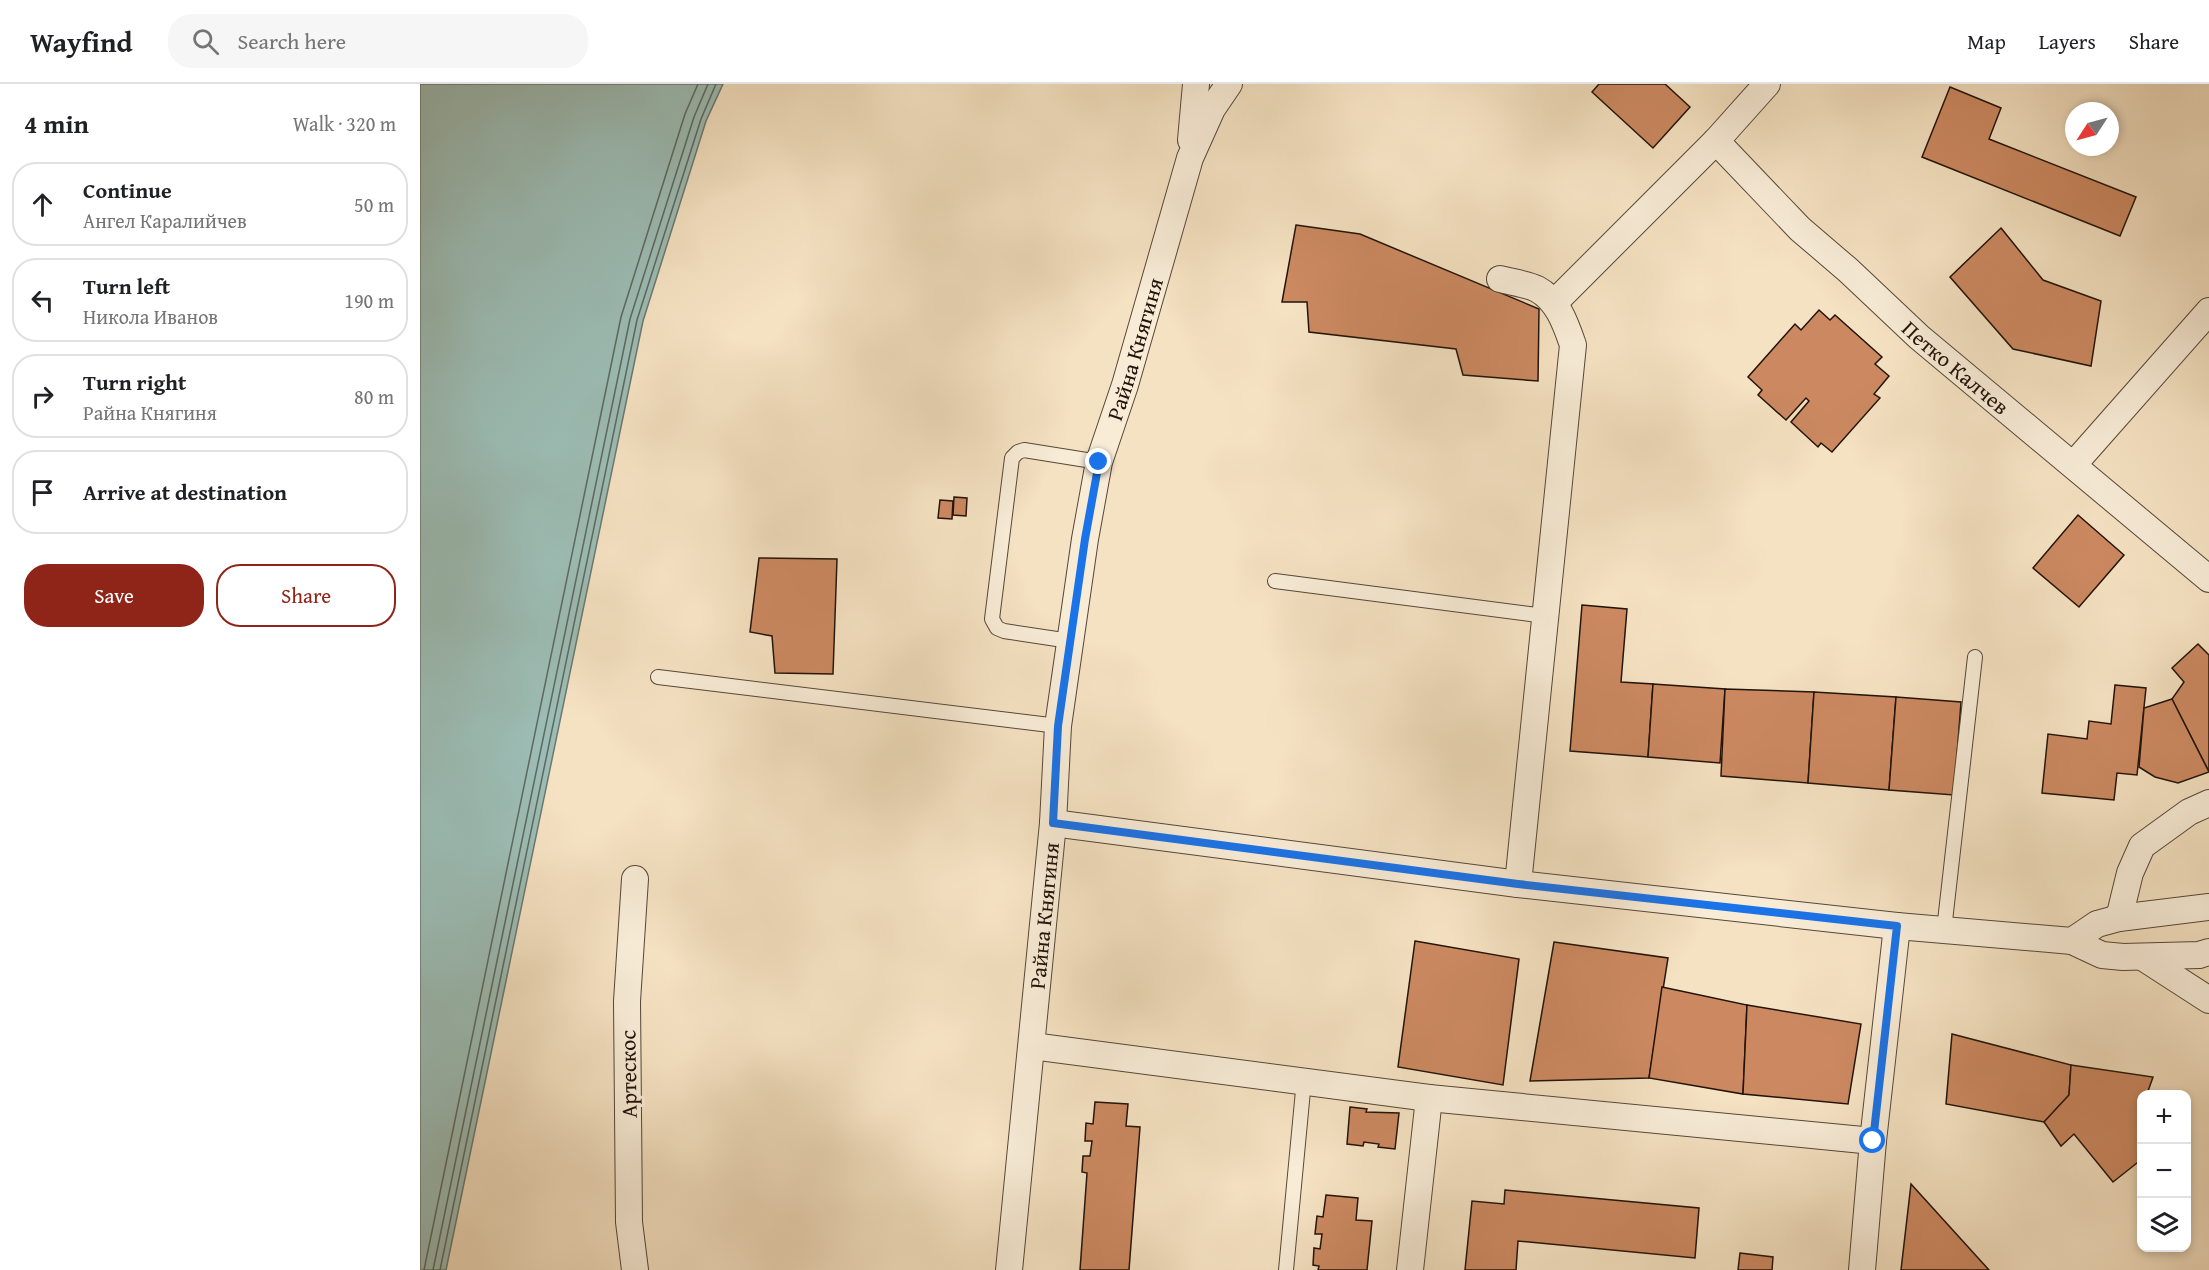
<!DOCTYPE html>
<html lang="en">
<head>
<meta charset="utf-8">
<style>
	:root { --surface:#fff; --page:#f6f6f6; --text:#202124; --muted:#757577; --line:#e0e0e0; --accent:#8f2418 }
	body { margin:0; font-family:"Gentium Book Plus",serif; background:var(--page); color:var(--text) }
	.controls { position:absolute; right:18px; bottom:18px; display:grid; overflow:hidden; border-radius:12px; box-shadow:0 3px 9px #0003 }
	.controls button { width:54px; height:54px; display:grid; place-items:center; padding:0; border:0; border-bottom:2px solid var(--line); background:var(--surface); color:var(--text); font:30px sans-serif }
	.compass { position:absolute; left:1645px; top:18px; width:54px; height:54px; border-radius:50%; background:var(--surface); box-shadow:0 3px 9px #0003; rotate:234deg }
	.stop { position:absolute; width:18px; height:18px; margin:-14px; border:4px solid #1a73e8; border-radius:50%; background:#fff }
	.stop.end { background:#1a73e8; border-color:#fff; box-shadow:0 2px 6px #0008 }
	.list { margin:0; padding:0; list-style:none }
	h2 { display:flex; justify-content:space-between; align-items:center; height:78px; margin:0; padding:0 24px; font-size:26px }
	h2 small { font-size:20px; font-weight:400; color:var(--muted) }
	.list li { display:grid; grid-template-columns:39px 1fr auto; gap:18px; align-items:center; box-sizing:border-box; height:84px; margin:0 12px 12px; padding:0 12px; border:2px solid var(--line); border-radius:24px }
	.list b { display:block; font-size:22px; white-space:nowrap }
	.list p { margin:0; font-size:20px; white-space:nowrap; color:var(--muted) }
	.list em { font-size:20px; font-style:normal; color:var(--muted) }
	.actions { display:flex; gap:12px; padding:18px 24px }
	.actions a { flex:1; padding:14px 0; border:2px solid var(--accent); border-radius:24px; text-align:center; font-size:21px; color:var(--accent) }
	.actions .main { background:var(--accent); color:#fff }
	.icon { flex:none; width:33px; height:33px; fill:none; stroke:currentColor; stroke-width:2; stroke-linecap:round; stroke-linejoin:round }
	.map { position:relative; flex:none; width:1789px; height:1186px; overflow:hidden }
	header { display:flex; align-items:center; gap:36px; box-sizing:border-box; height:84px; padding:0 30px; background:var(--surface); border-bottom:2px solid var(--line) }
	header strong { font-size:28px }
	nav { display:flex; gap:33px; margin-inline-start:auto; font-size:21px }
	.search { width:420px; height:54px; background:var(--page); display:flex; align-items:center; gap:15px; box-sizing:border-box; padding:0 21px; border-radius:24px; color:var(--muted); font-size:22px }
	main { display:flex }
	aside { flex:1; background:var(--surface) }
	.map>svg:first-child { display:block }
	.water { fill:#9cbdb5; stroke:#6b7971; stroke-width:1.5 }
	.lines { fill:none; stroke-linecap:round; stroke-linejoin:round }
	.shore { stroke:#5e6860; stroke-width:1.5 }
	.building { fill:#cc8961; stroke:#21130a; stroke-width:1.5 }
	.lane-casing { stroke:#564738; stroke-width:16 }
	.street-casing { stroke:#564738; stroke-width:28 }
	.lane { stroke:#f8ecd7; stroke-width:14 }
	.street { stroke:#f8ecd7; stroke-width:26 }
	.route { stroke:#1a73e8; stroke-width:8 }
	.labels { text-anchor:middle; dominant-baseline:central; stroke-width:6; stroke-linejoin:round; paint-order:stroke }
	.street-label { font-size:22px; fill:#21130a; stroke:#f8ecd7 }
</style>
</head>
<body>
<header>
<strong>Wayfind</strong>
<div class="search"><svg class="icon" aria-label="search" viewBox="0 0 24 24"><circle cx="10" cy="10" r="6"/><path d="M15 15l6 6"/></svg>Search here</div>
<nav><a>Map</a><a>Layers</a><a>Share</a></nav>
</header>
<main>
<aside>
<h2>4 min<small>Walk · 320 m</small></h2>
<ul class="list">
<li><svg class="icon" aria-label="ahead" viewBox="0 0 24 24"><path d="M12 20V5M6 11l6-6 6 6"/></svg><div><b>Continue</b><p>Ангел Каралийчев</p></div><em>50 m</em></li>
<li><svg class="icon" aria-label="left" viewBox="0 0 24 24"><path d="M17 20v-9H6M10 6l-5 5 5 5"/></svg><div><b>Turn left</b><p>Никола Иванов</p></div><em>190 m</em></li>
<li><svg class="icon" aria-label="right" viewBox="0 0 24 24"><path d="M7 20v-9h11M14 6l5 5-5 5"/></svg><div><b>Turn right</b><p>Райна Княгиня</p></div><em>80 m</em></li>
<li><svg class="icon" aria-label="arrive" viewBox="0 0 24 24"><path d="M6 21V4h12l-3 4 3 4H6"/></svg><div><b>Arrive at destination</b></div></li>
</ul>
<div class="actions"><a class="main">Save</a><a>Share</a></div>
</aside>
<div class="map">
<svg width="1789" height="1186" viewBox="0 0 1789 1186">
	<rect width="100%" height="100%" fill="#f5e2c2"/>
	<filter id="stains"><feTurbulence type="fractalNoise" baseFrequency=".00333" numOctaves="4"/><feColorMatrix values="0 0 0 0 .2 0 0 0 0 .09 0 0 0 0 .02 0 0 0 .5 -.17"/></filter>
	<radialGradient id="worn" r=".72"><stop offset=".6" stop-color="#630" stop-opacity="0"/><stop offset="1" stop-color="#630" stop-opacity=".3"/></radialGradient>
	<path class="water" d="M0 0H303L286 37 223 237 26 1186H0Z"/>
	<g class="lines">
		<g class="shore">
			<path d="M4 1186 201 233 265 30 278 0"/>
			<path d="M13 1186 210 235 274 33 288 0"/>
			<path d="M20 1186 217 236 281 35 296 0"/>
		</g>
	</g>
	<g class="building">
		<path d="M1179 0H1245L1270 23 1233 64 1172 8Z"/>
		<path d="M1530 3 1581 24 1569 55 1716 113 1700 152 1502 73Z"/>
		<path d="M876 141 940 150 1119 225 1118 297 1043 291 1036 265 889 248 887 218H862Z"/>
		<path d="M1581 144 1623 196 1681 217 1671 282 1593 265 1530 193Z"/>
		<path d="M1399 226 1410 236 1415 231 1462 273 1455 280 1469 292 1454 310 1460 314 1412 368 1401 359 1398 363 1371 338 1389 317 1386 314 1366 336 1338 311 1342 306 1328 293 1375 240 1381 246Z"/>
		<path d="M534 413 547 414 546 432 533 431Z"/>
		<path d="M520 416 533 417 532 435 518 434Z"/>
		<path d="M1658 431 1704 471 1659 523 1613 484Z"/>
		<path d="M339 474 417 475 413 590 355 589 352 552 330 548Z"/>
		<path d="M1162 521 1207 525 1201 598 1233 600 1228 673 1150 667Z"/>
		<path d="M1778 560 1789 571V688L1752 615 1764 598 1752 584Z"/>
		<path d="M1233 600 1305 605 1300 679 1228 673Z"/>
		<path d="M1695 601 1726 604 1717 691 1697 689 1694 716 1622 709 1628 650 1667 655 1669 637 1691 640Z"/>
		<path d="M1305 605 1394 608 1388 699 1301 692Z"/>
		<path d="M1394 608 1476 613 1469 706 1388 699Z"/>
		<path d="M1476 613 1541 618 1534 711 1469 706Z"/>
		<path d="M1752 615 1789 688 1758 699 1735 693 1719 683 1724 624Z"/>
		<path d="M995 857 1099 875 1083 1001 978 983Z"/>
		<path d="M1134 858 1248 874 1229 994 1110 997Z"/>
		<path d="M1242 903 1327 921 1323 1010 1229 994Z"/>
		<path d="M1327 921 1441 940 1428 1020 1323 1010Z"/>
		<path d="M1532 950 1651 981 1649 1011 1624 1038 1526 1020Z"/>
		<path d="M1651 981 1733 993 1727 1010H1722V1025L1718 1036 1722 1042V1075L1693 1098 1654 1050 1641 1062 1624 1038 1649 1011Z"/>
		<path d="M675 1018 708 1020 706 1042 720 1043 709 1186H660L667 1089 662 1088 663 1072H670L672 1057H665L666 1039 673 1040Z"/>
		<path d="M930 1023 947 1025 946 1028 979 1029 975 1065 958 1063 959 1060 944 1058 943 1062 927 1060Z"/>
		<path d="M1491 1100 1569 1186H1481Z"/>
		<path d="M1085 1106 1279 1124 1275 1174 1098 1157 1096 1186H1045L1052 1117 1084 1120Z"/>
		<path d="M906 1111 938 1114 936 1136 952 1137 947 1186H898L899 1182 893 1181 894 1164 900 1165 902 1150H895L897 1132 903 1133Z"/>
		<path d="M1320 1169 1353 1173 1352 1186H1318Z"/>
	</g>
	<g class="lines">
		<g class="lane-casing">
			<g id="lane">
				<path d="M855 497 1125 532"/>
				<path d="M650 557 584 547 577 544 572 535 592 374 598 368 604 366 679 378"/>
				<path d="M238 593 638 642"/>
				<path d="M1524 846 1555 573"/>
				<path d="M866 1186 884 996"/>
			</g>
		</g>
		<g class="street-casing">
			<g id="street">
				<path d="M771 56 776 0"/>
				<path id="s1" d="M1296 57 1380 145 1428 186 1499 253 1789 495"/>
				<path d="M1080 195C1091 198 1107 200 1117 205 1138 216 1146 241 1153 261L1098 800"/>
				<path d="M1134 219 1296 57 1347 0"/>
				<path d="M1654 380 1789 227"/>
				<path d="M633 739 1098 800 1477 842 1652 857 1682 871 1703 873 1779 871 1789 868"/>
				<path d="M1699 834 1710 789 1722 762 1769 728 1789 719"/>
				<path d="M1652 857 1677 840 1699 834 1789 823"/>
				<path d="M1724 874 1789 916"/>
				<path d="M612 962 1009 1014 1453 1057"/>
				<path d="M215 1186 209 1138 207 917 215 795"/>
				<path id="s2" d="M589 1186 633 739 638 642 665 455 679 378 705 301 770 74 792 25 809 0"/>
				<path d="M990 1186 1009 1014"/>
				<path d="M1442 1186 1453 1057 1477 842"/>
			</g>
		</g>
		<use href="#lane" class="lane"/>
		<use href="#street" class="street"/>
	</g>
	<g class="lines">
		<path class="route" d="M679 378 665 455 638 642 633 739 1098 800 1477 842 1453 1057"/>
	</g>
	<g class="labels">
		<g class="street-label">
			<text stroke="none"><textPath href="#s2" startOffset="932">Райна Княгиня</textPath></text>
			<text stroke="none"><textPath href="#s1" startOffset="330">Петко Калчев</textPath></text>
			<text stroke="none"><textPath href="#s2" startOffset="356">Райна Княгиня</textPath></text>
			<text transform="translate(208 990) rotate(-91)">Артескос</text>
		</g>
	</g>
	<rect width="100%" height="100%" filter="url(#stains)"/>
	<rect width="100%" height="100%" fill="url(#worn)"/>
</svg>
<div class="controls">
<button>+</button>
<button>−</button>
<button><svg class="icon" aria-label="layers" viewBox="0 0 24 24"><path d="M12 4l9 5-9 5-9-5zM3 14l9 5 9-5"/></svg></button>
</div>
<svg class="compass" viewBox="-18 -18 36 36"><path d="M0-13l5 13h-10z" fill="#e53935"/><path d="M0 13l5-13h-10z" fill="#757577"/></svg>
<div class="stop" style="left:1453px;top:1057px"></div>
<div class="stop end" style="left:679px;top:378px"></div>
</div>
</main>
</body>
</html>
